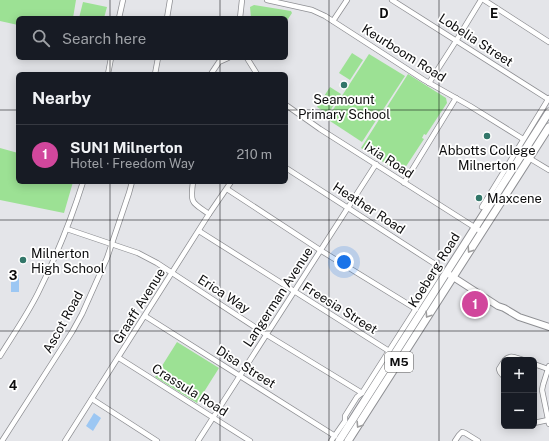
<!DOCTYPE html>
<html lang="en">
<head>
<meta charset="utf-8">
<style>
	:root { --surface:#171b24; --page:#20242c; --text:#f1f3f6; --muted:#9ea1a6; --line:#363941; --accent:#8c9099 }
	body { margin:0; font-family:"Public Sans",sans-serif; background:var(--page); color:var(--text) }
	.controls { position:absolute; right:12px; bottom:12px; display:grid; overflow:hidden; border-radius:6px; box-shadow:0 2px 10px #0003 }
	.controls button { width:36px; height:36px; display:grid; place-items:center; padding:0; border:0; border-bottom:1px solid var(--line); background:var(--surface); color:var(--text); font:20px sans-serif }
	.you { position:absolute; left:344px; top:262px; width:14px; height:14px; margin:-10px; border:3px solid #fff; border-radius:50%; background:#1a73e8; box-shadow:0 0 0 6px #1a73e833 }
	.badge { display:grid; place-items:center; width:26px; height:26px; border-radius:50%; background:var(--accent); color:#fff; font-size:13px; font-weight:700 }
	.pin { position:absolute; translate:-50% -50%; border:2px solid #fff; box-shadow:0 1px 4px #0006 }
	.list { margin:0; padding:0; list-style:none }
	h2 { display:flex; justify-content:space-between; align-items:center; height:52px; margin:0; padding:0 16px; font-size:17px }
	h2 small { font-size:13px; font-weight:400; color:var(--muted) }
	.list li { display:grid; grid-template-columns:26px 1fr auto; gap:12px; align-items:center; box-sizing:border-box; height:60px; padding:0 16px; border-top:1px solid var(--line) }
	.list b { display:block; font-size:15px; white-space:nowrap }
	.list p { margin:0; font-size:13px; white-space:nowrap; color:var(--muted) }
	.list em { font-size:13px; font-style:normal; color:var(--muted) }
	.icon { flex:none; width:22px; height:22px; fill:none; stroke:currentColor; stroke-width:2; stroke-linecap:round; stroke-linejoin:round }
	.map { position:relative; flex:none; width:549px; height:441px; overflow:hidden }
	.search { position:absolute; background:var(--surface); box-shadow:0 2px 10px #0003; left:16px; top:16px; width:272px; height:44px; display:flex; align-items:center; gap:10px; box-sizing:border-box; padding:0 14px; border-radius:6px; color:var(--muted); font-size:15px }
	.panel { position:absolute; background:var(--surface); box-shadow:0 2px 10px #0003; left:16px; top:72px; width:272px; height:112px; border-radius:6px }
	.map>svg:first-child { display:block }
	.green { fill:#9ce194 }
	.water { fill:#9cc7f3 }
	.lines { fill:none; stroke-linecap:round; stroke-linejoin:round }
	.street-casing { stroke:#8e8f93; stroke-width:6 }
	.secondary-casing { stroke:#8e8f93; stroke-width:8 }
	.primary-casing { stroke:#8e8f93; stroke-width:9 }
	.street { stroke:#fff; stroke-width:4.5 }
	.secondary { stroke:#fff; stroke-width:6 }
	.primary { stroke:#fff; stroke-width:7 }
	.oneway { stroke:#9e9e9f }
	.grid { fill:none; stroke:#0d0d0e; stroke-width:1; stroke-opacity:0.55 }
	.poi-dot { fill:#327669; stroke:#fff; stroke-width:1.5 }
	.labels { text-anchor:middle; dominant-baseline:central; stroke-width:3.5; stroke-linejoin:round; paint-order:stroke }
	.shield { fill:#fff; stroke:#565656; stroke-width:1 }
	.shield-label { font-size:12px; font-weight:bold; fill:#0d0d0e }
	.street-label { font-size:13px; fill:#0d0d0e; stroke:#fff }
	.poi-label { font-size:13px; fill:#0d0d0e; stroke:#fff }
	.grid-label { font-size:13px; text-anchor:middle; font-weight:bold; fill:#0d0d0e; stroke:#fff; stroke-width:3.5; stroke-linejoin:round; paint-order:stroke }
</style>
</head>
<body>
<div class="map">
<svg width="549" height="441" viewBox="0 0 549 441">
	<rect width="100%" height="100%" fill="#e4e5e9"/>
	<g class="green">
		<path d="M0 0H76L73 18H18V25L0 21Z"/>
		<path d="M83 2 107 7 104 18H79Z"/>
		<path d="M254 5 291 11 292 13 286 22V18H251L250 7Z"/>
		<path d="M352 53 363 60 350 80 339 73Z"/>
		<path d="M369 54 405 76 362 142 327 119Z"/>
		<path d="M408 74 446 98 447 103 426 135 424 134 422 138 424 139 403 171 399 172 361 148Z"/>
		<path d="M330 87 341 94 328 114 317 107Z"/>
		<path d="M0 148 18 153V182H73L64 213 0 200Z"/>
		<path d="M177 342 219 368 197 403 155 377Z"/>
	</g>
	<g class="water">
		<rect x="11" y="275" width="8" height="17"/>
		<path d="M94 413 101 418 93 431 86 426Z"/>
	</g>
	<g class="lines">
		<g class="street-casing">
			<g id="street">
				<path d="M267 0 312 10 325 16 424 80 470 106 523 139"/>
				<path d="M392 0 548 99"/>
				<path d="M484 0 549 42"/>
				<path d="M119 18 123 0"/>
				<path d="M167 18 170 0"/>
				<path d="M240 18 242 0"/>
				<path d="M333 21 347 0"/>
				<path d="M247 58 257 74"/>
				<path d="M108 74 111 58"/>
				<path d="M155 74 158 58"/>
				<path d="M211 74 219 62 228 58"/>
				<path d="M429 83 456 41 481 0"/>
				<path d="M286 105 320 129 482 232"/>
				<path d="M529 158 549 170"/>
				<path d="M286 168 435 264 439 270 438 274 362 393 357 397 345 416V421L331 441"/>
				<path d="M193 182C190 204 192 202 209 214"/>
				<path d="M404 183 456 98"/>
				<path d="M227 189 320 250 416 309"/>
				<path d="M482 207 549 98"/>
				<path d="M67 229 138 253 157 263 267 335 362 393"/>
				<path d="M199 231 389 351"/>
				<path d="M145 316 335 436"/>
				<path d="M0 356C13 335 27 315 38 293 56 257 71 220 83 182"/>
				<path d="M119 358 250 441"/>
				<path d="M505 360C510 354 516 358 523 360"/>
				<path d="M504 361 499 369 500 372 504 377"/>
				<path d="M534 364 548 369"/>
				<path d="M549 366 543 385 542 390 549 424"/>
				<path d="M92 399 157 441"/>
				<path d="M534 423 548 420"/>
				<path d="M2 441 72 332 82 314 107 258 129 193 132 182"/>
				<path d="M65 441 209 214 231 182"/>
				<path d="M198 441 376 164"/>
				<path d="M455 441 459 435 462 432 465 433 478 441"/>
			</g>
		</g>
		<g class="secondary-casing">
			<path id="secondary" d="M450 275 498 306 504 308 519 317 549 327"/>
		</g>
		<g class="primary-casing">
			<g id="primary">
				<path d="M339 441 549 112"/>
				<path d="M348 441 549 127"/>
			</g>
		</g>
		<use href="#street" class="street"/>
		<use href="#secondary" class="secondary"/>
		<use href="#primary" class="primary"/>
	</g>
	<defs><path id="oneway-chevron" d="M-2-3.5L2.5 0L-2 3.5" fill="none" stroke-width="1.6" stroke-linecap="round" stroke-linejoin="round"/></defs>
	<g class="oneway">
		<use href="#oneway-chevron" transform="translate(470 250) rotate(123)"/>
		<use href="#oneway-chevron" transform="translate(428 315) rotate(123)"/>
		<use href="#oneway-chevron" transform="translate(359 425) rotate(123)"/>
	</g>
	<path class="grid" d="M110 0V18M220 0V18M329 0V441M439 0V441M110 58V74M220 58V74M0 110H18M286 110H549M110 182V441M220 182V441M0 220H549M0 331H549"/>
	<g class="poi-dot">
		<circle cx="344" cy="85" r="4"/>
		<circle cx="487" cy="136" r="4"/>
		<circle cx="479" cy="198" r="4"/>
		<circle cx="23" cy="260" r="4"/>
	</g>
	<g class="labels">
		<rect class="shield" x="385" y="352" width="28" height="20" rx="3"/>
		<g class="shield-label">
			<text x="399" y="362">M5</text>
		</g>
		<g class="street-label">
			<text transform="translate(476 40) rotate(33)">Lobelia Street</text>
			<text transform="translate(404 53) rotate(32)">Keurboom Road</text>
			<text transform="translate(389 160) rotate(33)">Ixia Road</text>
			<text transform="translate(369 208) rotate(33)">Heather Road</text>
			<text transform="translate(434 270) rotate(-58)">Koeberg Road</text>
			<text transform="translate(224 294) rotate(33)">Erica Way</text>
			<text transform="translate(278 297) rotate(-57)">Langerman Avenue</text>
			<text transform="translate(139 306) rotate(-58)">Graaff Avenue</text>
			<text transform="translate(340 308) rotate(32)">Freesia Street</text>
			<text transform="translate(63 322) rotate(-61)">Ascot Road</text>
			<text transform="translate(246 367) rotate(32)">Disa Street</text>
			<text transform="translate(190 390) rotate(32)">Crassula Road</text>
		</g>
		<g class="poi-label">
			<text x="344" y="99">Seamount<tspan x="344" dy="15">Primary School</tspan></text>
			<text x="487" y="150">Abbotts College<tspan x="487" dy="15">Milnerton</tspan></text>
			<text x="487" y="198" text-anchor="start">Maxcene</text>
			<text x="31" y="253" text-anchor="start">Milnerton<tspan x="31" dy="15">High School</tspan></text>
		</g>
	</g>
	<g class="grid-label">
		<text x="384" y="18">D</text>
		<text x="494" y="18">E</text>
		<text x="13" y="280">3</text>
		<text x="13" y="390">4</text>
	</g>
</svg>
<div class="controls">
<button>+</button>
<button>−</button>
</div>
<div class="you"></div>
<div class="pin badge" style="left:475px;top:304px;background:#d1479c">1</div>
<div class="search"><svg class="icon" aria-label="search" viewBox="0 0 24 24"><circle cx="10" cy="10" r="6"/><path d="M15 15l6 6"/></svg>Search here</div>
<section class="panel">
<h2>Nearby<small></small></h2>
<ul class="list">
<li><span class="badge" style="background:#d1479c">1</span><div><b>SUN1 Milnerton</b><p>Hotel · Freedom Way</p></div><em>210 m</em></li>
</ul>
</section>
</div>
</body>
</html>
